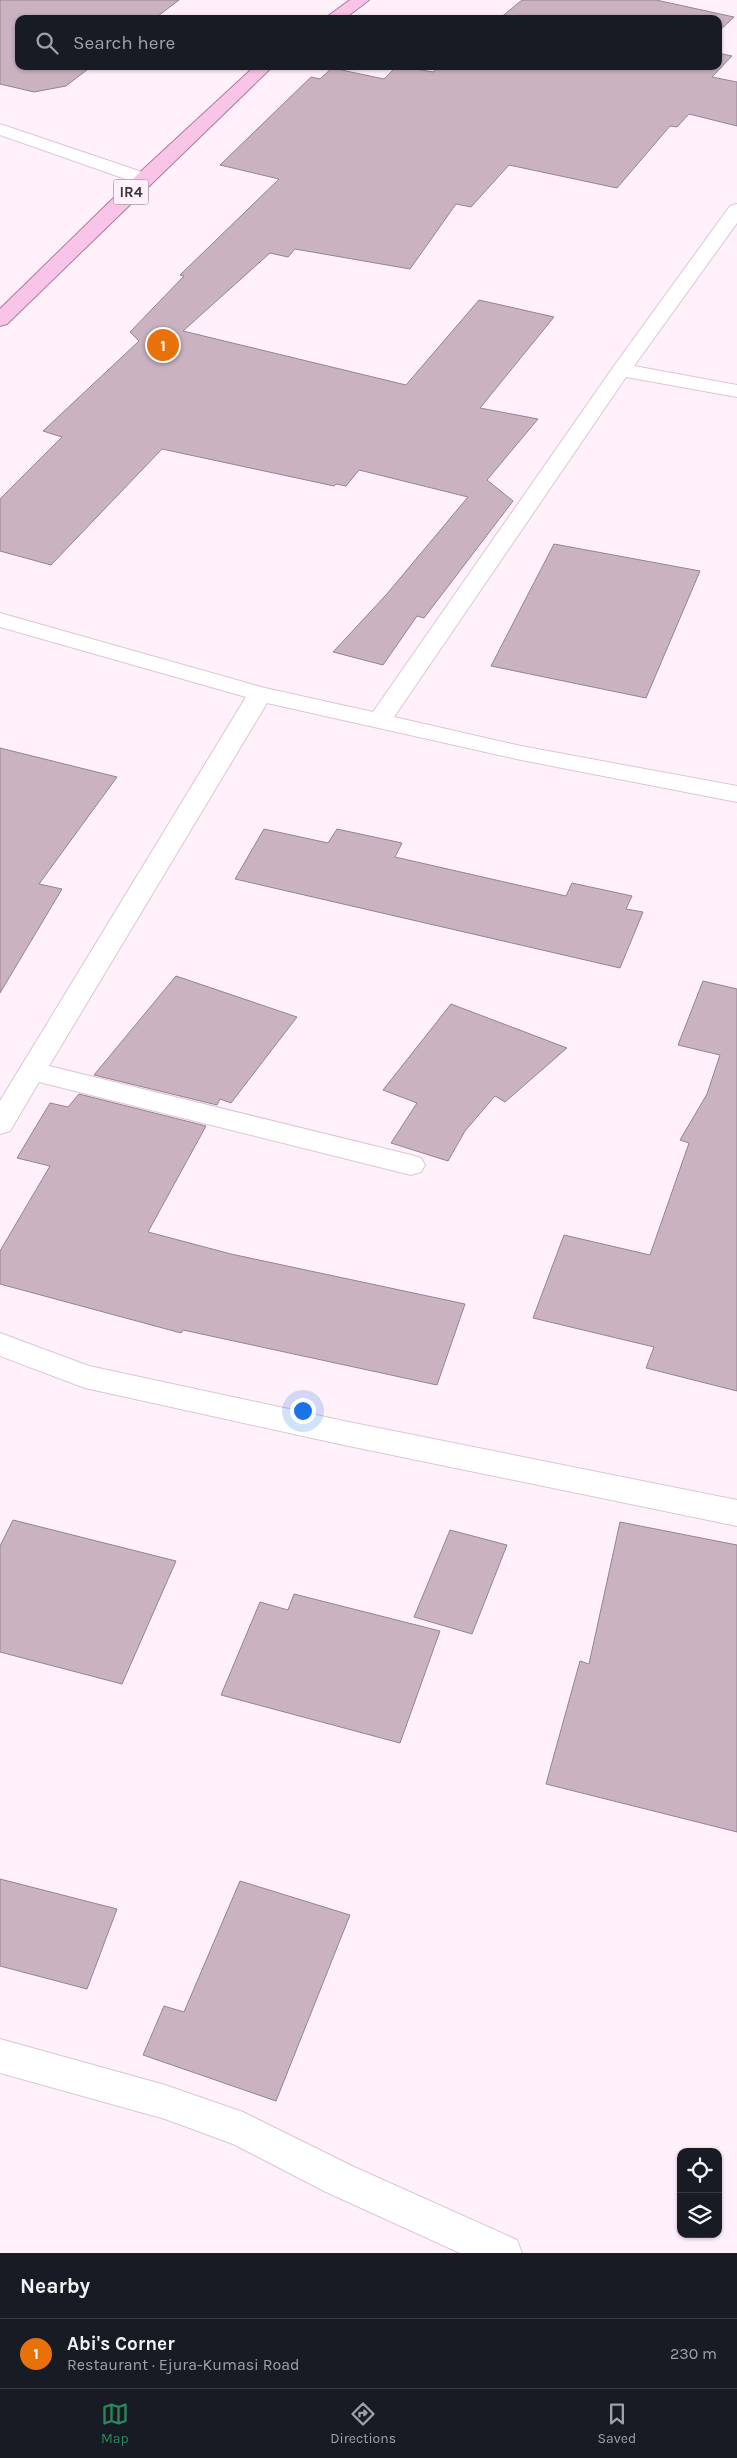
<!DOCTYPE html>
<html lang="en">
<head>
<meta charset="utf-8">
<style>
	:root { --surface:#171b24; --page:#20242c; --text:#f1f3f6; --muted:#9ea1a6; --line:#363941; --accent:#2c875d }
	body { margin:0; font-family:Karla,sans-serif; background:var(--page); color:var(--text) }
	.controls { position:absolute; right:15px; bottom:15px; display:grid; overflow:hidden; border-radius:10px; box-shadow:0 1px 4px #0004 }
	.controls button { width:45px; height:45px; display:grid; place-items:center; padding:0; border:0; border-bottom:1px solid var(--line); background:var(--surface); color:var(--text); font:25px sans-serif }
	.you { position:absolute; left:302px; top:1410px; width:18px; height:18px; margin:-12px; border:4px solid #fff; border-radius:50%; background:#1a73e8; box-shadow:0 0 0 8px #1a73e833 }
	.badge { display:grid; place-items:center; width:32px; height:32px; border-radius:50%; background:var(--accent); color:#fff; font-size:16px; font-weight:700 }
	.pin { position:absolute; translate:-50% -50%; border:2px solid #fff; box-shadow:0 1px 5px #0006 }
	.list { margin:0; padding:0; list-style:none }
	h2 { display:flex; justify-content:space-between; align-items:center; height:65px; margin:0; padding:0 20px; font-size:21px }
	h2 small { font-size:16px; font-weight:400; color:var(--muted) }
	.list li { display:grid; grid-template-columns:32px 1fr auto; gap:15px; align-items:center; box-sizing:border-box; height:70px; padding:0 20px; border-top:1px solid var(--line) }
	.list b { display:block; font-size:19px; white-space:nowrap }
	.list p { margin:0; font-size:16px; white-space:nowrap; color:var(--muted) }
	.list em { font-size:16px; font-style:normal; color:var(--muted) }
	.icon { flex:none; width:28px; height:28px; fill:none; stroke:currentColor; stroke-width:2; stroke-linecap:round; stroke-linejoin:round }
	.map { position:relative; flex:none; width:737px; height:2253px; overflow:hidden }
	.search { position:absolute; background:var(--surface); box-shadow:0 1px 4px #0004; left:15px; right:15px; top:15px; height:55px; display:flex; align-items:center; gap:12px; box-sizing:border-box; padding:0 18px; border-radius:10px; color:var(--muted); font-size:19px }
	.sheet { height:135px; background:var(--surface) }
	nav { display:flex; justify-content:space-around; align-items:center; box-sizing:border-box; height:70px; border-top:1px solid var(--line); background:var(--surface); font-size:14px; color:var(--muted) }
	nav a { display:grid; justify-items:center; gap:2px }
	nav .on { color:var(--accent) }
	.map>svg:first-child { display:block }
	.building { fill:#cab2c1; stroke:#998291 }
	.lines { fill:none; stroke-linecap:round; stroke-linejoin:round }
	.minor-casing { stroke:#ddc5d4; stroke-width:2 }
	.tertiary-casing { stroke:#ddc5d4; stroke-width:2 }
	.primary-casing { stroke:#b378a0; stroke-width:2 }
	.minor { fill:#fff; fill-rule:evenodd }
	.tertiary { fill:#fff; fill-rule:evenodd }
	.primary { fill:#f8c5e8; fill-rule:evenodd }
	.labels { text-anchor:middle; dominant-baseline:central; stroke-width:4.5; stroke-linejoin:round; paint-order:stroke }
	.shield { fill:#fff0f9; stroke:#766a71; stroke-width:1 }
	.shield-label { font-size:15px; font-weight:bold; fill:#3b3137 }
</style>
</head>
<body>
<div class="map">
<svg width="737" height="2253" viewBox="0 0 737 2253">
	<rect width="100%" height="100%" fill="#fff0f9"/>
	<g class="building">
		<path d="M0 0H179L154 19H19V66H92L66 86 34 92 0 84Z"/>
		<path d="M522 0H656L734 17 718 32V19H499Z"/>
		<path d="M718 53 732 56 712 77 737 82V126L689 114 677 127 670 126 617 188 509 165 471 207 456 204 410 269 295 249 288 257 270 253 183 331 406 385 479 300 554 317 480 408 538 419 487 480 513 501 424 618 417 616 383 665 333 652 386 595 468 497 359 470 346 486 336 484 334 486 162 449 51 565 0 551V499L62 437 43 431 139 341 130 332 184 276 180 275 279 179 220 165 311 77 320 79 332 68 384 79 397 66 433 72 440 66H718Z"/>
		<path d="M554 544 700 571 646 698 491 666Z"/>
		<path d="M0 748 117 777 39 884 62 889 0 993Z"/>
		<path d="M264 829 328 843 337 829 402 843 395 857 566 896 572 883 632 896 626 909 643 912 620 968 235 879Z"/>
		<path d="M176 976 297 1017 231 1103 220 1099 217 1105 94 1075Z"/>
		<path d="M703 981 737 989V1391L646 1368 654 1347 533 1318 564 1235 650 1255 689 1143 680 1140 707 1094 720 1055 678 1045Z"/>
		<path d="M451 1004 567 1048 505 1102 495 1096 465 1131 448 1161 391 1143 417 1103 383 1090Z"/>
		<path d="M79 1094 206 1126 148 1232 231 1254 465 1304 437 1385 183 1330 181 1333 0 1284V1251L50 1166 17 1158 50 1103 68 1107Z"/>
		<path d="M13 1520 176 1561 122 1684 0 1652V1546Z"/>
		<path d="M620 1522 737 1545V1832L546 1784 580 1661 589 1664Z"/>
		<path d="M450 1530 507 1545 472 1634 414 1617Z"/>
		<path d="M294 1594 440 1631 400 1743 221 1695 260 1602 288 1610Z"/>
		<path d="M0 1879 117 1909 87 1989 0 1966Z"/>
		<path d="M240 1881 350 1915 276 2101 143 2055 164 2006 184 2012Z"/>
	</g>
	<g class="lines">
		<g class="minor-casing">
			<g id="minor">
				<path d="M737 204V223L634 366 737 385V397L626 377 394 717 521 746 737 786V802L521 760 267 703 49 1066 411 1155 421 1158 425 1165 421 1172 411 1175 39 1082 10 1131 0 1134V1101L246 697 0 627V613L265 688 373 712 614 366 730 206Z"/>
				<path d="M0 1333 89 1366 344 1421 737 1500V1526L344 1445 85 1388 0 1356Z"/>
				<path d="M0 2039 165 2085 243 2112 352 2166 517 2240 522 2253H460L326 2192 233 2144 165 2119 0 2073Z"/>
			</g>
		</g>
		<g class="tertiary-casing">
			<path id="tertiary" d="M0 124 151 175 153 179 151 183H137L0 135Z"/>
		</g>
		<g class="primary-casing">
			<g id="primary">
				<path d="M350 0H369L344 19H324Z"/>
				<path d="M255 66H273L7 324 0 326V309L137 175Z"/>
			</g>
		</g>
		<use href="#minor" class="minor"/>
		<use href="#tertiary" class="tertiary"/>
		<use href="#primary" class="primary"/>
	</g>
	<g class="labels">
		<rect class="shield" x="113.5" y="179.5" width="35" height="25" rx="4"/>
		<g class="shield-label">
			<text x="131" y="192">IR4</text>
		</g>
	</g>
</svg>
<div class="controls">
<button><svg class="icon" aria-label="locate" viewBox="0 0 24 24"><circle cx="12" cy="12" r="6"/><path d="M12 2v4M12 18v4M2 12h4M18 12h4"/></svg></button>
<button><svg class="icon" aria-label="layers" viewBox="0 0 24 24"><path d="M12 4l9 5-9 5-9-5zM3 14l9 5 9-5"/></svg></button>
</div>
<div class="you"></div>
<div class="pin badge" style="left:163px;top:345px;background:#e8710a">1</div>
<div class="search"><svg class="icon" aria-label="search" viewBox="0 0 24 24"><circle cx="10" cy="10" r="6"/><path d="M15 15l6 6"/></svg>Search here</div>
</div>
<section class="sheet">
<h2>Nearby<small></small></h2>
<ul class="list">
<li><span class="badge" style="background:#e8710a">1</span><div><b>Abi's Corner</b><p>Restaurant · Ejura-Kumasi Road</p></div><em>230 m</em></li>
</ul>
</section>
<nav>
<a class="on"><svg class="icon" aria-label="map" viewBox="0 0 24 24"><path d="M3 6l6-2 6 2 6-2v14l-6 2-6-2-6 2zM9 4v14M15 6v14"/></svg>Map</a>
<a><svg class="icon" aria-label="directions" viewBox="0 0 24 24"><path d="M12 3l9 9-9 9-9-9zM9 14v-3h6M13 9l2 2-2 2"/></svg>Directions</a>
<a><svg class="icon" aria-label="saved" viewBox="0 0 24 24"><path d="M7 4h10v16l-5-4-5 4z"/></svg>Saved</a>
</nav>
</body>
</html>
